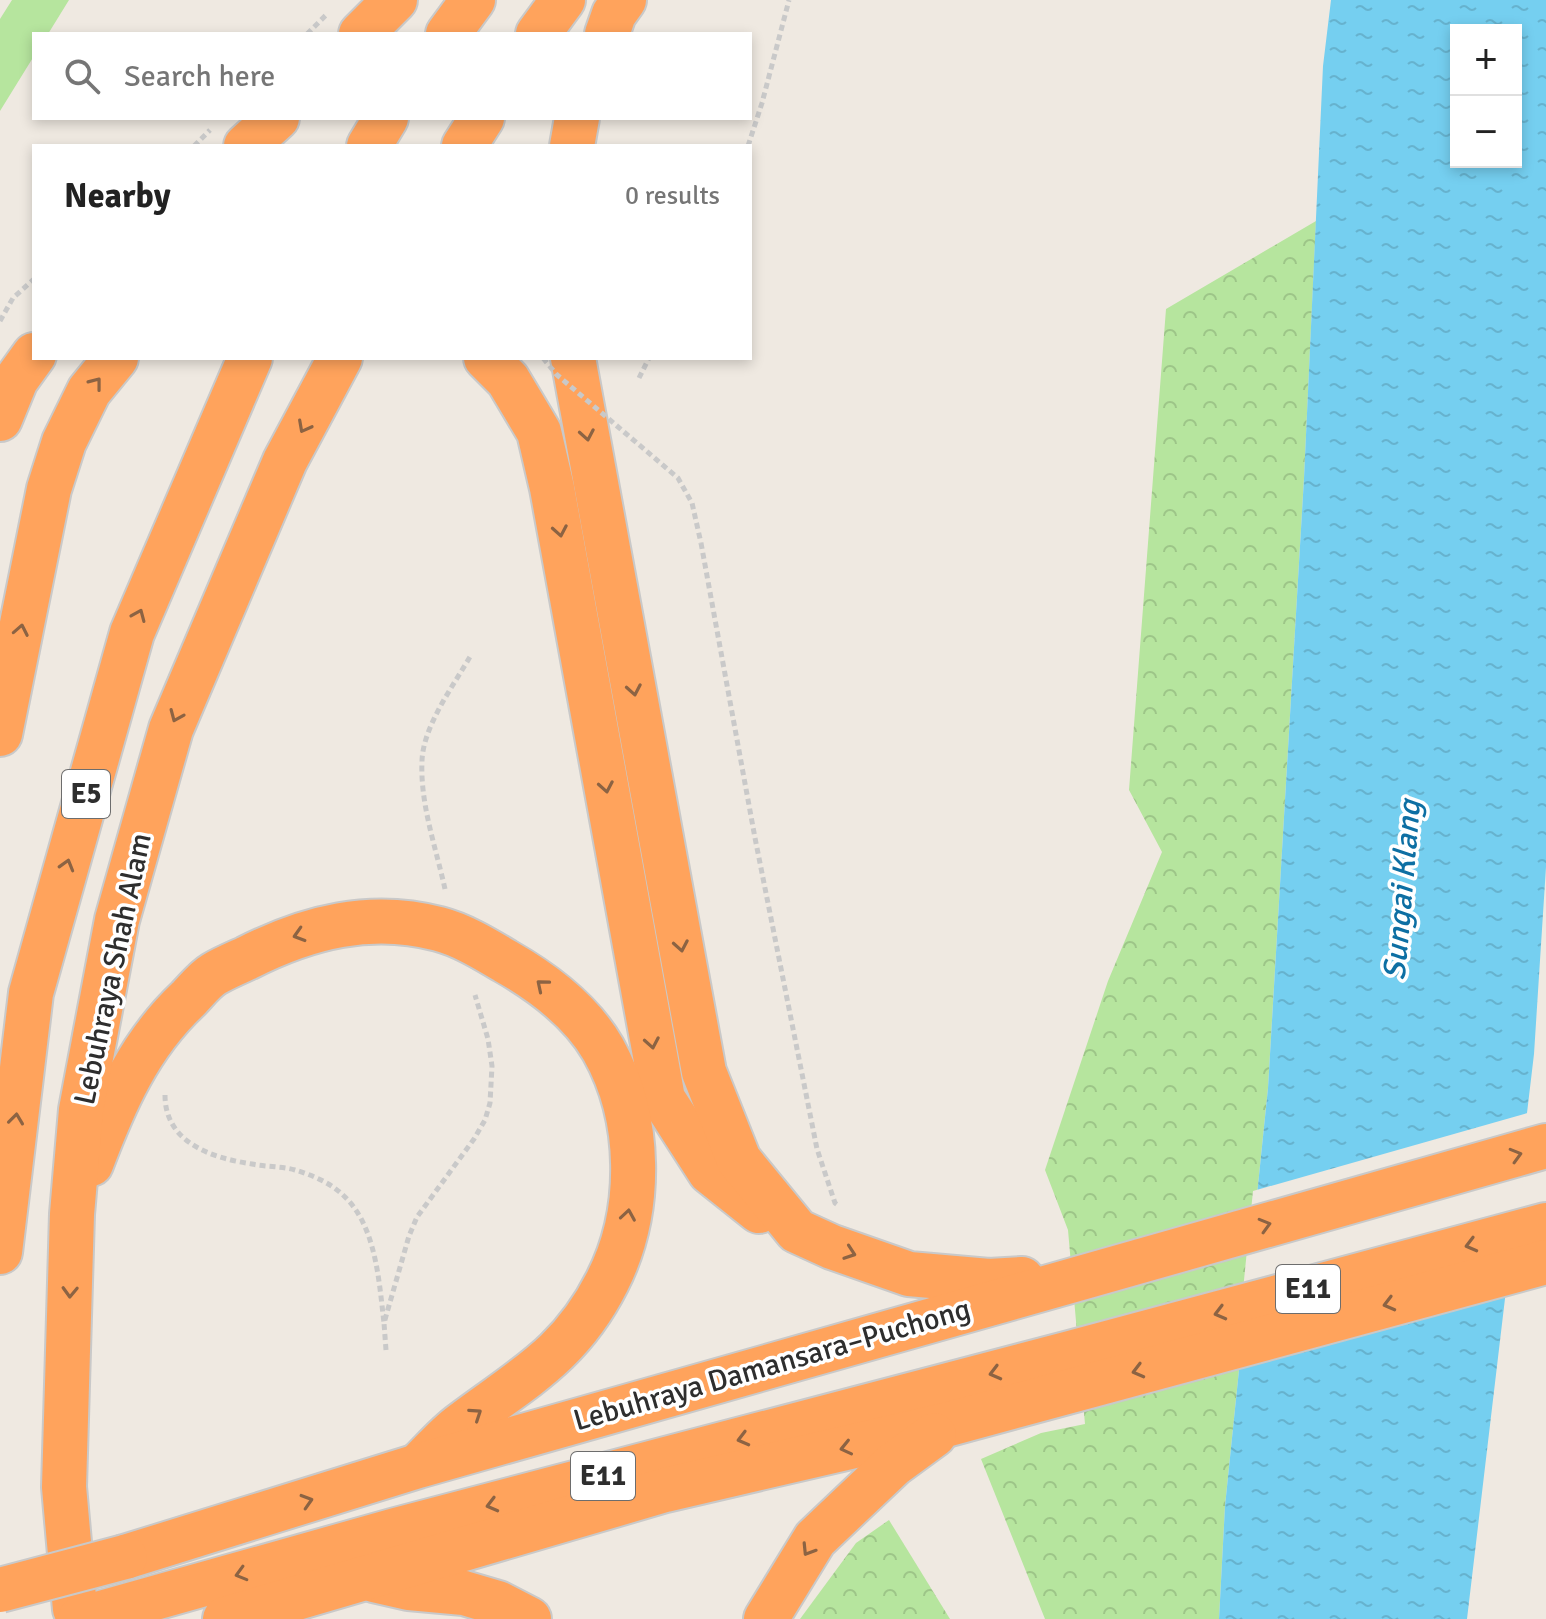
<!DOCTYPE html>
<html lang="en">
<head>
<meta charset="utf-8">
<style>
	:root { --surface:#fff; --page:#f6f6f6; --text:#222; --muted:#767676; --line:#e0e0e0 }
	body { margin:0; font-family:Signika,sans-serif; background:var(--page); color:var(--text) }
	.controls { position:absolute; right:24px; top:24px; display:grid; overflow:hidden; border-radius:0px; box-shadow:0 4px 12px #0003 }
	.controls button { width:72px; height:72px; display:grid; place-items:center; padding:0; border:0; border-bottom:2px solid var(--line); background:var(--surface); color:var(--text); font:40px sans-serif }
	.list { margin:0; padding:0; list-style:none }
	h2 { display:flex; justify-content:space-between; align-items:center; height:104px; margin:0; padding:0 32px; font-size:34px }
	h2 small { font-size:26px; font-weight:400; color:var(--muted) }
	.icon { flex:none; width:44px; height:44px; fill:none; stroke:currentColor; stroke-width:2; stroke-linecap:round; stroke-linejoin:round }
	.map { position:relative; flex:none; width:1546px; height:1619px; overflow:hidden }
	.search { position:absolute; background:var(--surface); box-shadow:0 4px 12px #0003; left:32px; top:32px; width:720px; height:88px; display:flex; align-items:center; gap:20px; box-sizing:border-box; padding:0 28px; border-radius:0px; color:var(--muted); font-size:30px }
	.panel { position:absolute; background:var(--surface); box-shadow:0 4px 12px #0003; left:32px; top:144px; width:720px; height:216px; border-radius:0px }
	.map>svg:first-child { display:block }
	.forest { fill:url(#forest-crowns) }
	.park { fill:#b6e59e }
	.water { fill:url(#water-ripples); fill-rule:evenodd }
	.pier { fill:#efe9e1 }
	.lines { fill:none; stroke-linecap:round; stroke-linejoin:round }
	.highway-casing { stroke:#c9c9c9; stroke-width:48 }
	.path { stroke:#c9c9c9; stroke-width:5; stroke-dasharray:6 4; stroke-linecap:butt }
	.highway { stroke:#ffa35c; stroke-width:44 }
	.highway-bridge-casing { stroke:#c9c9c9; stroke-width:48; stroke-linecap:butt }
	.path-bridge { stroke:#c9c9c9; stroke-width:5; stroke-dasharray:6 4; stroke-linecap:butt }
	.highway-bridge { stroke:#ffa35c; stroke-width:44 }
	.oneway { stroke:#8c6343 }
	.labels { text-anchor:middle; dominant-baseline:central; stroke-width:7; stroke-linejoin:round; paint-order:stroke }
	.shield { fill:#fff; stroke:#6d6d6d; stroke-width:2 }
	.shield-label { font-size:28px; font-weight:bold; fill:#2e2e2e }
	.street-label { font-size:30px; fill:#2e2e2e; stroke:#fff }
	.water-label { font-size:32px; font-style:italic; fill:#0d6fa3; stroke:#fff }
</style>
</head>
<body>
<div class="map">
<svg width="1546" height="1619" viewBox="0 0 1546 1619">
	<defs>
		<pattern id="forest-crowns" width="20" height="18" patternUnits="userSpaceOnUse" patternTransform="scale(2)"><rect width="20" height="18" fill="#b6e59e"/><path d="M2 6a3 3 0 1 1 6 0M12 15a3 3 0 1 1 6 0" fill="none" stroke="#9dc588"/></pattern>
		<pattern id="water-ripples" width="26" height="14" patternUnits="userSpaceOnUse" patternTransform="scale(2)"><rect width="26" height="14" fill="#75cff0"/><path d="M2 4q2-2 4 0t4 0M15 11q2-2 4 0t4 0" fill="none" stroke="#66b2ce"/></pattern>
	</defs>
	<rect width="100%" height="100%" fill="#efe9e1"/>
	<g class="forest">
		<path d="M1316 221 1304 478 1268 1088 1225 1506 1219 1619H1045L981 1459 1041 1433 1085 1424 1068 1230 1045 1170 1108 981 1162 852 1129 790 1166 309Z"/>
		<path d="M889 1520 950 1619H800L856 1543Z"/>
	</g>
	<path class="park" d="M12 0H69L48 34H34V56L0 111V19Z"/>
	<path class="water" d="M1331 0H1546V867L1534 1054 1467 1619H1219L1225 1506 1268 1088 1304 478 1323 66ZM1456 30H1516V162H1456Z"/>
	<path class="pier" d="M1531 1112 1510 1290 1235 1369 1253 1191Z"/>
	<g class="lines">
		<g class="highway-casing">
			<g id="highway">
				<path d="M361 34 395 0"/>
				<path d="M448 34 473 0"/>
				<path d="M538 34 563 0"/>
				<path d="M607 34 614 14 624 0"/>
				<path d="M246 146 277 118"/>
				<path d="M369 146 386 118"/>
				<path d="M464 146 482 118"/>
				<path d="M572 146 577 118"/>
				<path d="M486 358 508 380 539 432 552 488 663 1099 710 1172 759 1211"/>
				<path d="M573 358 704 1072 739 1160 797 1231 832 1247 909 1274 989 1281 1022 1279"/>
				<path d="M0 419 16 380 34 355"/>
				<path d="M0 734 49 489 64 442 89 391 116 358"/>
				<path d="M91 1164C114 1103 139 1045 188 999 196 991 204 980 214 974 224 968 236 963 247 958 308 927 371 911 439 929 462 935 485 949 505 961 542 982 581 1011 603 1049 642 1118 643 1212 607 1282 570 1355 523 1378 462 1424 447 1435 435 1449 422 1462"/>
				<path d="M0 1252 31 993 132 633 250 358"/>
				<path d="M125 1557 418 1466 1546 1146"/>
				<path d="M374 1580 409 1588 464 1593 498 1603 529 1619"/>
				<path d="M75 1609 64 1487 72 1214 81 1110 117 920 171 729 285 461 340 358"/>
				<path d="M80 1619 396 1530 1070 1353 1546 1225"/>
				<path d="M225 1619 665 1490 949 1424 1546 1262"/>
				<path d="M766 1619 815 1539 893 1465 934 1435"/>
			</g>
		</g>
		<g class="path">
			<path d="M307 34 326 15"/>
			<path d="M194 146 210 130"/>
			<path d="M748 146 762 103 789 0"/>
			<path d="M0 321 13 298 34 279"/>
			<path d="M639 378 649 358"/>
			<path d="M701 543 755 838 817 1149 835 1203 839 1206"/>
			<path d="M445 889C436 848 420 804 422 761 423 726 454 685 471 655"/>
			<path d="M165 1095C165 1143 212 1158 252 1164 266 1167 281 1166 295 1170 312 1175 331 1183 344 1196 376 1226 379 1281 384 1323"/>
			<path d="M386 1350 384 1323 409 1236 417 1217 474 1139 485 1120 490 1103 492 1066 488 1039 475 995"/>
		</g>
		<use href="#highway" class="highway"/>
		<g class="highway-bridge-casing">
			<path id="highway-bridge" d="M0 1590 125 1557"/>
		</g>
		<path class="path-bridge" d="M543 358 556 374 678 478 692 503 701 543"/>
		<use href="#highway-bridge" class="highway-bridge"/>
	</g>
	<defs><path id="oneway-chevron" d="M-2-3.5L2.5 0L-2 3.5" fill="none" stroke-width="1.6" stroke-linecap="round" stroke-linejoin="round" transform="scale(2)"/></defs>
	<g class="oneway">
		<use href="#oneway-chevron" transform="translate(96 383) rotate(-52)"/>
		<use href="#oneway-chevron" transform="translate(304 427) rotate(118)"/>
		<use href="#oneway-chevron" transform="translate(587 435) rotate(80)"/>
		<use href="#oneway-chevron" transform="translate(560 531) rotate(80)"/>
		<use href="#oneway-chevron" transform="translate(139 615) rotate(-67)"/>
		<use href="#oneway-chevron" transform="translate(21 630) rotate(-79)"/>
		<use href="#oneway-chevron" transform="translate(634 690) rotate(80)"/>
		<use href="#oneway-chevron" transform="translate(176 716) rotate(113)"/>
		<use href="#oneway-chevron" transform="translate(606 787) rotate(80)"/>
		<use href="#oneway-chevron" transform="translate(67 865) rotate(-74)"/>
		<use href="#oneway-chevron" transform="translate(299 935) rotate(163)"/>
		<use href="#oneway-chevron" transform="translate(681 946) rotate(80)"/>
		<use href="#oneway-chevron" transform="translate(542 985) rotate(-140)"/>
		<use href="#oneway-chevron" transform="translate(652 1043) rotate(80)"/>
		<use href="#oneway-chevron" transform="translate(16 1119) rotate(-83)"/>
		<use href="#oneway-chevron" transform="translate(1516 1155) rotate(-16)"/>
		<use href="#oneway-chevron" transform="translate(628 1215) rotate(-81)"/>
		<use href="#oneway-chevron" transform="translate(1265 1225) rotate(-16)"/>
		<use href="#oneway-chevron" transform="translate(1471 1245) rotate(165)"/>
		<use href="#oneway-chevron" transform="translate(850 1253) rotate(19)"/>
		<use href="#oneway-chevron" transform="translate(70 1292) rotate(92)"/>
		<use href="#oneway-chevron" transform="translate(1389 1304) rotate(165)"/>
		<use href="#oneway-chevron" transform="translate(1220 1313) rotate(165)"/>
		<use href="#oneway-chevron" transform="translate(1138 1371) rotate(165)"/>
		<use href="#oneway-chevron" transform="translate(995 1373) rotate(165)"/>
		<use href="#oneway-chevron" transform="translate(476 1414) rotate(-34)"/>
		<use href="#oneway-chevron" transform="translate(743 1439) rotate(165)"/>
		<use href="#oneway-chevron" transform="translate(846 1448) rotate(167)"/>
		<use href="#oneway-chevron" transform="translate(307 1501) rotate(-17)"/>
		<use href="#oneway-chevron" transform="translate(492 1505) rotate(165)"/>
		<use href="#oneway-chevron" transform="translate(808 1550) rotate(122)"/>
		<use href="#oneway-chevron" transform="translate(241 1574) rotate(164)"/>
	</g>
	<g class="labels">
		<g class="shield">
			<rect x="62" y="770" width="48" height="48" rx="6"/>
			<rect x="1276" y="1265" width="64" height="48" rx="6"/>
			<rect x="571" y="1452" width="64" height="48" rx="6"/>
		</g>
		<g class="shield-label">
			<text x="86" y="794">E5</text>
			<text x="1308" y="1289">E11</text>
			<text x="603" y="1476">E11</text>
		</g>
		<g class="street-label">
			<text transform="translate(113 969) rotate(-78)">Lebuhraya Shah Alam</text>
			<text transform="translate(772 1365) rotate(-16)">Lebuhraya Damansara–Puchong</text>
		</g>
		<g class="water-label">
			<text transform="translate(1402 890) rotate(-85)">Sungai Klang</text>
		</g>
	</g>
</svg>
<div class="controls">
<button>+</button>
<button>−</button>
</div>
<div class="search"><svg class="icon" aria-label="search" viewBox="0 0 24 24"><circle cx="10" cy="10" r="6"/><path d="M15 15l6 6"/></svg>Search here</div>
<section class="panel">
<h2>Nearby<small>0 results</small></h2>
<ul class="list">
</ul>
</section>
</div>
</body>
</html>
